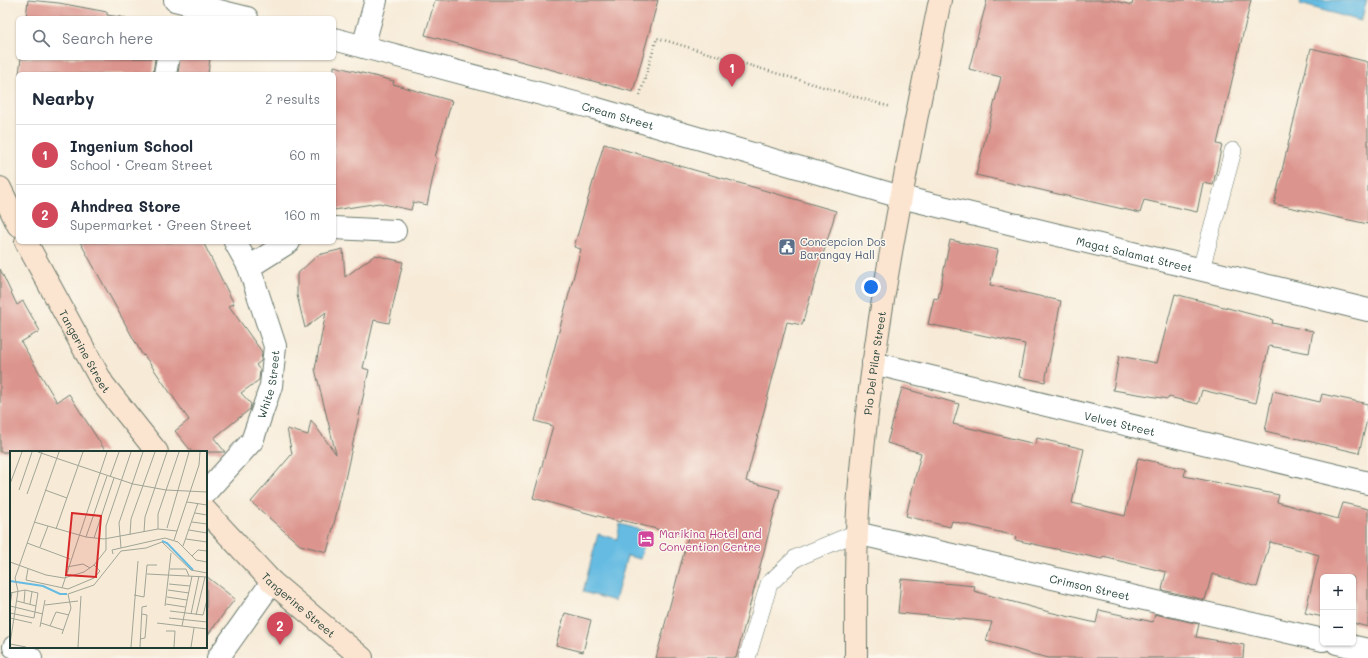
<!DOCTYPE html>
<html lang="en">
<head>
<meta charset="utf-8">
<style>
	:root { --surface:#fff; --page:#f2f2f3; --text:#1f2937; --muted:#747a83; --line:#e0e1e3; --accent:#d1495b }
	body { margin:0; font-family:Mali,sans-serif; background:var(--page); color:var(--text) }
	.controls { position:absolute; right:12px; bottom:12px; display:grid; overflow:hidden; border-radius:6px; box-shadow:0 1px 3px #0004 }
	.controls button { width:36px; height:36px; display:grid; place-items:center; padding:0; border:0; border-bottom:1px solid var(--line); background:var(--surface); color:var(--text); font:20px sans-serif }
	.you { position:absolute; left:871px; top:287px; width:14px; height:14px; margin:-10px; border:3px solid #fff; border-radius:50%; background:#1a73e8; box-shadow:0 0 0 6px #1a73e833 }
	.badge { display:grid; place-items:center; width:26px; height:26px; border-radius:50%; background:var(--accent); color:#fff; font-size:13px; font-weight:700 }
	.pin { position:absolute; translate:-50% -33px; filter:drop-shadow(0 1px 2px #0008) }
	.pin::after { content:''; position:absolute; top:21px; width:14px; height:12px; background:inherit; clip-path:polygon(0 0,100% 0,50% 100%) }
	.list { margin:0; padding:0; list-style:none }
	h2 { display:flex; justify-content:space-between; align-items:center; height:52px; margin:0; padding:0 16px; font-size:17px }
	h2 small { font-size:13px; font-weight:400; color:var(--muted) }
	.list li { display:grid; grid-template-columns:26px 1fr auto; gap:12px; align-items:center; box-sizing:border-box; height:60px; padding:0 16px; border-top:1px solid var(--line) }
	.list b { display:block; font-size:15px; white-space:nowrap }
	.list p { margin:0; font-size:13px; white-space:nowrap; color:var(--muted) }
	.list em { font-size:13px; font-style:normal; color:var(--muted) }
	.icon { flex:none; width:22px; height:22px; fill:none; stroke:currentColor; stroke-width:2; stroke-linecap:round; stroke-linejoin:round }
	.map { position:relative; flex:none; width:1368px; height:658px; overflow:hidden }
	.search { position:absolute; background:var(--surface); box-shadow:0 1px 3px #0004; left:16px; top:16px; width:320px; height:44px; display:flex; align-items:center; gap:10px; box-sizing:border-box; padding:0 14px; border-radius:6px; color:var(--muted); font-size:15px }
	.panel { position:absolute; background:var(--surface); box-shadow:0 1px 3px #0004; left:16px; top:72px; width:320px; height:172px; border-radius:6px }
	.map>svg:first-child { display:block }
	.water { fill:#65bbe2; stroke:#427c8b }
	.building { fill:#dc958e }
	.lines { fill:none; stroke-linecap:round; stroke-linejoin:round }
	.lane-casing { stroke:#6b7a6d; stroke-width:18 }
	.street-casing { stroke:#6b7a6d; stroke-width:24 }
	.secondary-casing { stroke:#6b7a6d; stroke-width:24 }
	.path { stroke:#6b7a6d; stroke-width:2.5; stroke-dasharray:1 3; stroke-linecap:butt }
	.lane { stroke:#fff; stroke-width:17 }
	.street { stroke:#fff; stroke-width:22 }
	.secondary { stroke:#fce5d0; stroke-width:22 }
	.labels { text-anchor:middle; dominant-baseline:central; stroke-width:3; stroke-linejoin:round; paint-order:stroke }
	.street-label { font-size:11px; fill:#1f3d34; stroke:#fbf7ec }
	.service-label { font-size:11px; fill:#4e5e75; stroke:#fbf7ec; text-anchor:start }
	.hotel-label { font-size:11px; fill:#b23c85; stroke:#fbf7ec; text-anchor:start }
	.inset-river { fill:none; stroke:#65bbe2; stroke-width:2 }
	.inset-road { fill:none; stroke:#a1a596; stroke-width:1 }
	.view { fill:#d62828; fill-opacity:0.15; stroke:#d62828; stroke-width:2 }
	.inset-edge { fill:none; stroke:#1f3d34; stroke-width:2 }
</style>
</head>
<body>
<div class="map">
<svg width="1368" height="658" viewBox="0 0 1368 658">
	<rect width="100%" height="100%" fill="#fbf7ec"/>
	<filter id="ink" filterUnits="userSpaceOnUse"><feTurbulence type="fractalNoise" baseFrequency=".025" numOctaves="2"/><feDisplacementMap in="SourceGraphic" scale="8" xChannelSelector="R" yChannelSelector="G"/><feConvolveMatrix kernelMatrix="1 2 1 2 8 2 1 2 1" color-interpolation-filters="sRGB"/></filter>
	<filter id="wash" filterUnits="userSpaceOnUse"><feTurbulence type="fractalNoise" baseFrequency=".012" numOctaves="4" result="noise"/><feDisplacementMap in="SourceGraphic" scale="16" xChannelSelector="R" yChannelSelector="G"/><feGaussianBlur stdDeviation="0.9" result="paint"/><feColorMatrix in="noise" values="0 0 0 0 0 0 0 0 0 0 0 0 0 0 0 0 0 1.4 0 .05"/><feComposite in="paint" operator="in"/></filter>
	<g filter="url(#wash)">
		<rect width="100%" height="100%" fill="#f7ebd8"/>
		<g class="water">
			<path d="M1301 0H1367L1361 21 1300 4Z"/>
			<path d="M620 524 648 532 640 559 627 556 615 601 583 592 598 534 617 539Z"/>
		</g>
		<g id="blocks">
			<g class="building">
				<path d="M28 0 59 3 107 12V15L126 18H26Z"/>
				<path d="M435 0H658L633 92 425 35Z"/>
				<path d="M987 0H1111L1132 5 1133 0H1251L1217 144 1222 145 1213 185 1203 183 1197 212 1144 200 1140 213 976 175 1001 77 969 69Z"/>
				<path d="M1311 48 1368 62V224L1274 204Z"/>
				<path d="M21 58H155L153 74H19Z"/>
				<path d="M180 58H210L208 74H178Z"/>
				<path d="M334 66 394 81 393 84 452 101 435 157 437 158 427 205 413 202 411 210 379 203 334 210Z"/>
				<path d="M604 144 836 211 802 325 787 322 746 481 780 490 736 658H656L688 537 621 520 620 522 533 498 553 426 535 421 581 249 574 247Z"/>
				<path d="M950 240 998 250 990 285 1061 301 1045 382 1019 377 1025 344 928 324 934 298 938 299Z"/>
				<path d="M80 242H203L234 304 229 306 262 352 261 361 256 365 260 370 259 380 241 393 251 404 250 409 214 438 225 452H192L175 431 189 420 144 355 143 356Z"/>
				<path d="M343 249 345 277 375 255 403 262 389 323 374 320 363 368 369 370 345 479 327 552 300 545 251 502 292 454 287 429 308 435 311 420 336 454 315 369 326 312 305 328 297 295V274L318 255Z"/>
				<path d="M0 269 17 305 23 301 40 331 21 342 57 402 69 394 106 452H0Z"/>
				<path d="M1175 294 1273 320 1272 323 1313 331 1309 353 1269 346 1256 403 1202 390 1198 404 1169 397 1168 399 1113 390 1119 356 1157 363Z"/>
				<path d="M902 388 959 404 953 424 1035 444 1037 438 1084 449 1072 503 1125 516 1138 458 1186 469 1184 476 1279 495 1277 502 1338 519 1343 503 1368 509V627L1353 623V577H1323V617L1305 613 1319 555 1270 542 1257 587 1212 574 1205 600 1162 590 1166 572 1103 557 1102 559 1015 540 1016 536 952 521 950 527 906 516 921 453 887 443Z"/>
				<path d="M1273 391 1320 402 1322 394 1368 404V416L1359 453 1265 431Z"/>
				<path d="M206 576 235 599 206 637Z"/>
				<path d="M901 579 975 586 974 591 1049 612 1096 623 1099 610 1153 622 1155 614 1199 624 1196 637 1244 645 1243 658H1049L1028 653 986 641 992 622 898 613Z"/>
				<path d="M565 613 591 620 583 652 556 645Z"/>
			</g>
		</g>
	</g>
	<g filter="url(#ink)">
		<use href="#blocks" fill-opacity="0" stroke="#6b7a6d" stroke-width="1"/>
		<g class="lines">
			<g class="lane-casing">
				<g id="lane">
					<path d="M1201 269 1233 151"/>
					<path d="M747 658 769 584 796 558 856 533"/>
				</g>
			</g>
			<g class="street-casing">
				<g id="street">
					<path d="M175 0 247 18"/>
					<path id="s1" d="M334 39 594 108 901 197 1368 310"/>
					<path d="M363 47 376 0"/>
					<path d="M165 74 168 58"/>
					<path d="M334 228 395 231"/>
					<path d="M249 267 289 242"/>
					<path id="s2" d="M873 363 1368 483"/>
					<path id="s3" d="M206 492 252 441 271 386 275 346 249 267 235 242"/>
					<path id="s4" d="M856 533 1323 640"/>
					<path d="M1337 643 1368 650"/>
					<path d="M14 647 31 658"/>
					<path d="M218 658 272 582"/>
				</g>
			</g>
			<g class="secondary-casing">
				<g id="secondary">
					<path d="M0 188 18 225"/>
					<path id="s5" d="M26 242 103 384 157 452"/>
					<path id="s6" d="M206 511 272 582 362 658"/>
					<path id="s7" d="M856 658C856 599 855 540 860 481 874 319 908 159 940 0"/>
				</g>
			</g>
			<path class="path" d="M640 95 657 38 891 107"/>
			<use href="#lane" class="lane"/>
			<use href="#street" class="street"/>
			<use href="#secondary" class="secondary"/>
		</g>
	</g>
	<defs>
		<g id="civic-square" transform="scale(0.9)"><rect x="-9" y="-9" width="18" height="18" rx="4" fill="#5c6f8a" stroke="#fbf7ec"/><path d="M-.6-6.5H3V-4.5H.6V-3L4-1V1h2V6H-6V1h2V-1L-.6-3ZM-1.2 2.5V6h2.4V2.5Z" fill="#fff"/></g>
		<g id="hotel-square" transform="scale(0.9)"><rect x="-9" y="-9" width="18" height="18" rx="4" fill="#d1479c" stroke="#fbf7ec"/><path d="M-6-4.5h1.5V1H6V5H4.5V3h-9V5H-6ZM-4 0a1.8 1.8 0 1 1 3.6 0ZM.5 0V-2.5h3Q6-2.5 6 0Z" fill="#fff"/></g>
	</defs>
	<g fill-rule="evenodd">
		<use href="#civic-square" x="787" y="247"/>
		<use href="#hotel-square" x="646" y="539"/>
	</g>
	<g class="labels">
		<g class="street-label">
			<text stroke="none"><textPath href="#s1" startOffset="294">Cream Street</textPath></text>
			<text stroke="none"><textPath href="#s1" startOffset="829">Magat Salamat Street</textPath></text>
			<text stroke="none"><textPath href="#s5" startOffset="124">Tangerine Street</textPath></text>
			<text stroke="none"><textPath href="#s7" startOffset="296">Pio Del Pilar Street</textPath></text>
			<text stroke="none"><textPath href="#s3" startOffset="128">White Street</textPath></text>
			<text stroke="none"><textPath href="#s2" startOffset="254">Velvet Street</textPath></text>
			<text stroke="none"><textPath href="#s4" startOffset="240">Crimson Street</textPath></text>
			<text stroke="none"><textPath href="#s6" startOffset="132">Tangerine Street</textPath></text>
		</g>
		<g class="service-label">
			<text x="800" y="241">Concepcion Dos<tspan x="800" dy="13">Barangay Hall</tspan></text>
		</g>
		<g class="hotel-label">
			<text x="659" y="533">Marikina Hotel and<tspan x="659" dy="13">Convention Centre</tspan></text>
		</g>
	</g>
	<g transform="translate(10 451)">
		<rect width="197" height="197" fill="#f7ebd8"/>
		<path class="inset-river" d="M152 90 157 92 183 119M0 130 33 135 50 143H57"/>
		<path class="inset-road" d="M28 1 123 33 156 39 197 41M100 26 109 1M0 33 12 1M9 39 22 1M35 39 57 47M17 43 32 1M177 51 197 54M185 62 197 64M24 71 76 86 94 88 148 78 167 80M182 71 197 73M157 77 179 1M46 78 73 1M148 78V63L169 1M179 79 197 82M134 81 135 66 157 1M120 84 121 68 145 1M76 86 97 25M84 87 104 27M176 88 197 91M164 89 189 14 190 1M17 92 60 108M173 95 188 52M30 96 38 75M111 97 109 72 133 1M103 103 102 99 155 87 168 91 186 109 197 111M182 105 188 99 197 100M0 111 36 124 54 127 74 121 84 114 96 99V75L121 1M57 116 73 113 80 117M18 118 16 129 58 138 84 127 90 120 84 114M160 118H176L179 125M137 123 197 126M159 133 180 135M52 137 97 1M158 139 179 142M0 142 15 139 28 142M124 144 134 146 137 114H147M157 146 177 149M7 150 26 155M14 152 15 139M20 153 22 141M156 153 175 156M35 154 68 150M0 155 33 163M0 155 2 141M155 155 161 102M160 160 193 164 197 149M0 162 24 167 28 142M181 163 189 125M186 164 195 126M0 167 22 172M159 167 197 171M31 172 53 179M147 172 197 178M40 175 46 161 59 164M172 175 182 125M30 176 35 149M156 180H165L164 196M52 183 61 157 58 143 84 134 111 100 136 97 152 91 181 119 197 122M130 188 135 187 137 164 132 163M0 193 8 140 5 127 49 1M0 193 16 196M68 196 71 145M121 196 128 110M130 196 132 156 137 155M181 196 184 177"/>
		<path class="view" d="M62 62 91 65 86 126 56 124Z"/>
		<rect width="197" height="197" class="inset-edge"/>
	</g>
</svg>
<div class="controls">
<button>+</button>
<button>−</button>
</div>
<div class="you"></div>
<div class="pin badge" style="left:732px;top:87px">1</div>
<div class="pin badge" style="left:280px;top:645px">2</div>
<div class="search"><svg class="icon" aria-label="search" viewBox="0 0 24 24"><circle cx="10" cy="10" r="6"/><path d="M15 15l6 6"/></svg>Search here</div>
<section class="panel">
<h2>Nearby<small>2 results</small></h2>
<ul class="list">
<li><span class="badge">1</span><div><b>Ingenium School</b><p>School · Cream Street</p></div><em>60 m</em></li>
<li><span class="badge">2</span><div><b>Ahndrea Store</b><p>Supermarket · Green Street</p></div><em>160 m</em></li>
</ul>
</section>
</div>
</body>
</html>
